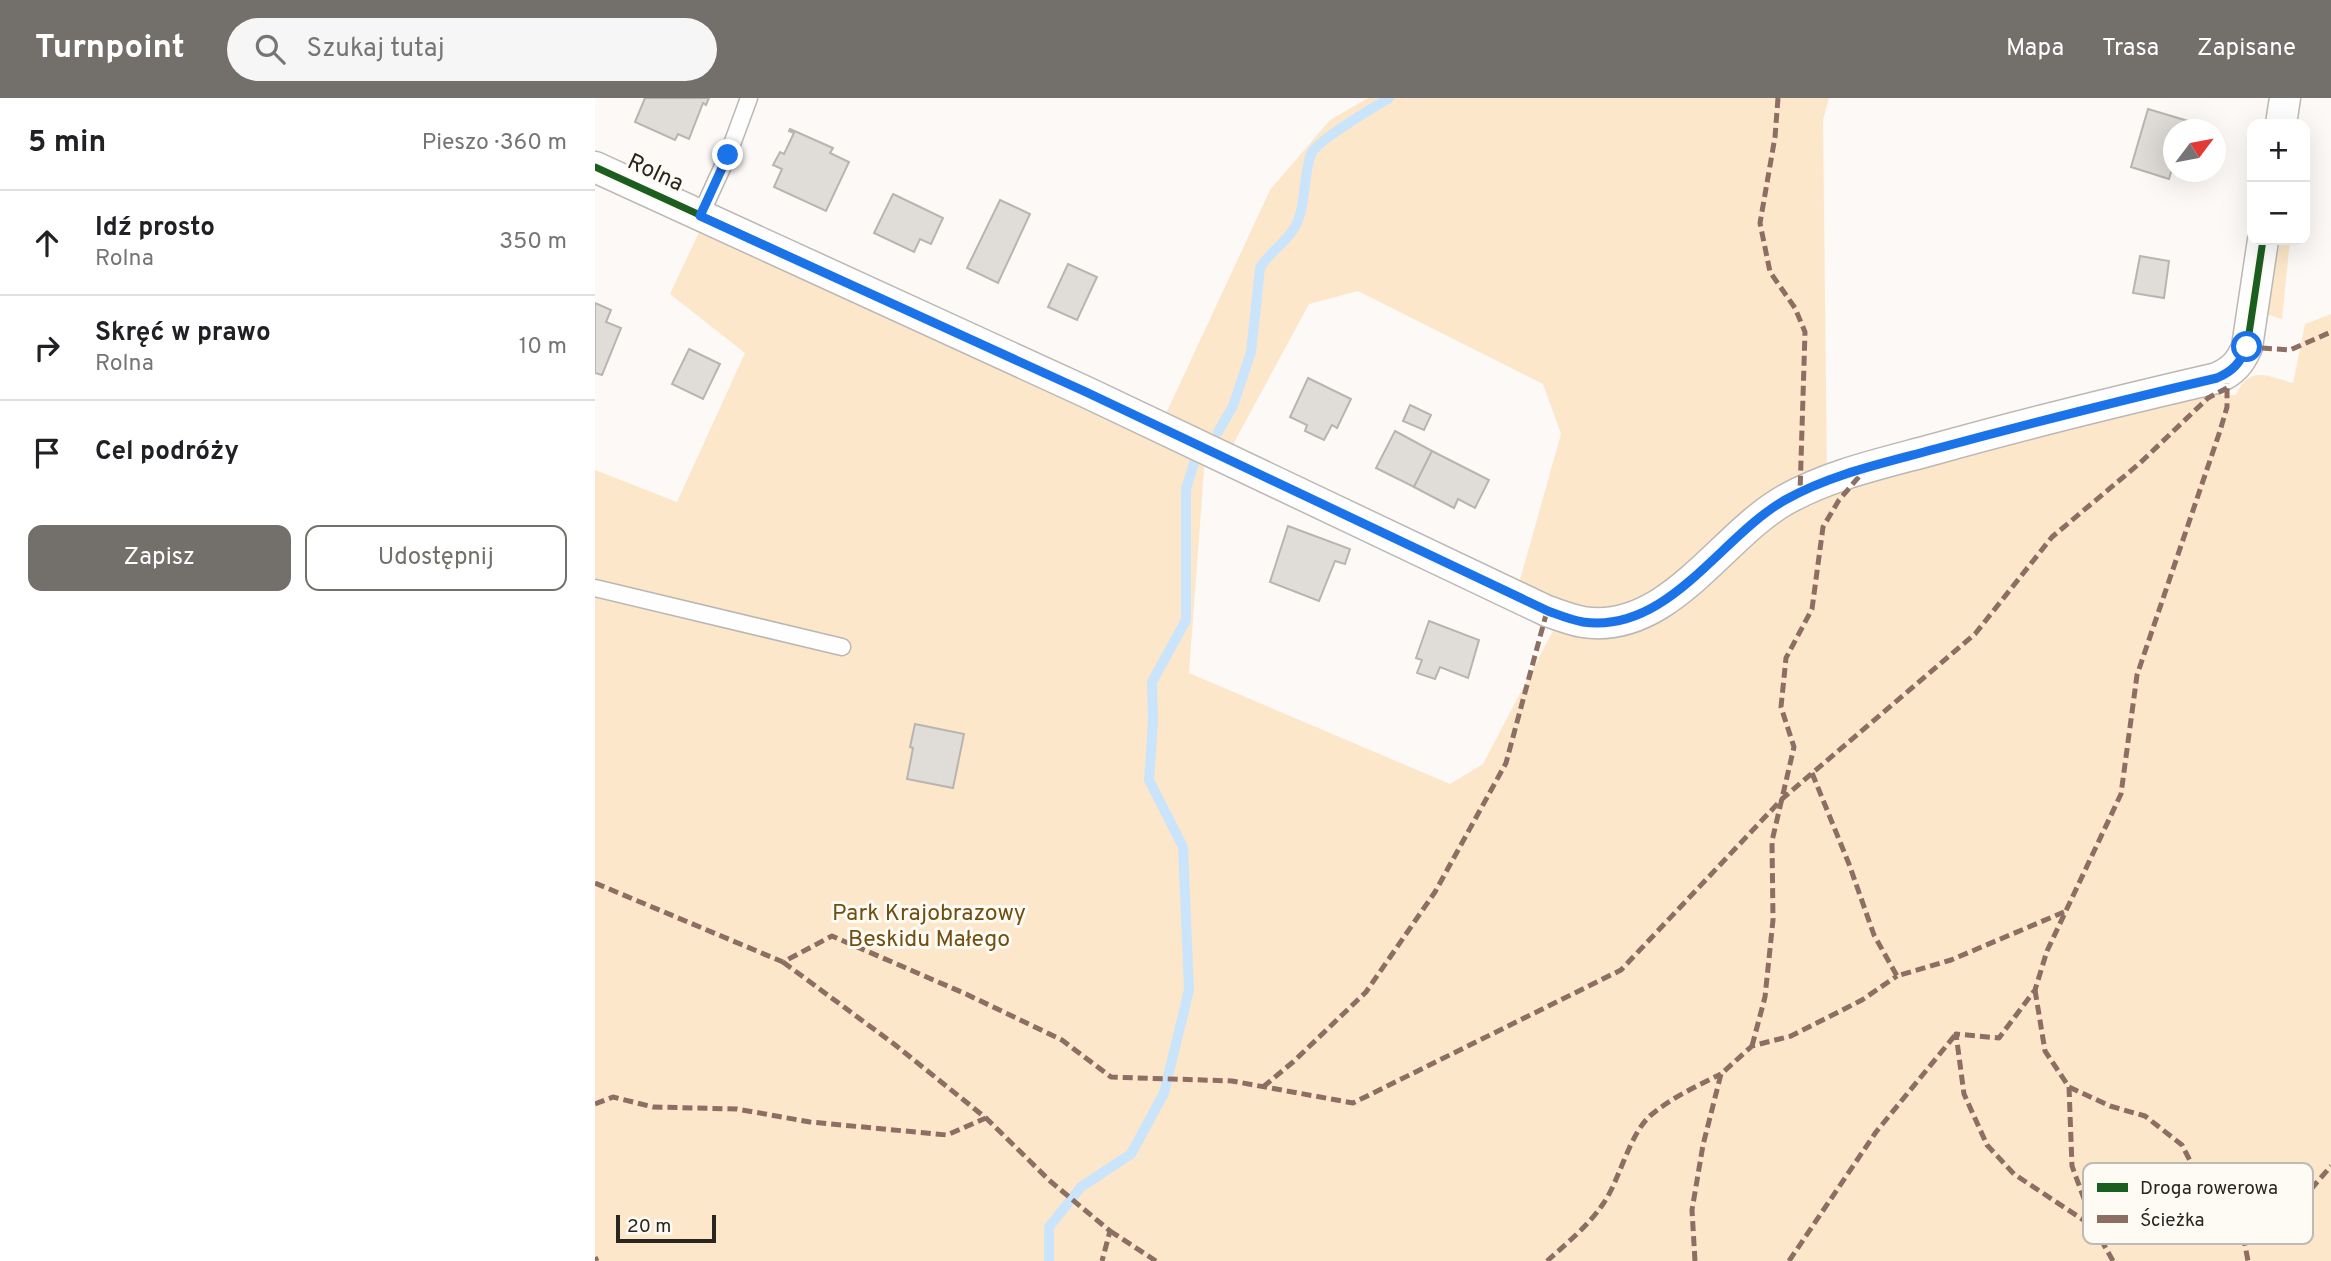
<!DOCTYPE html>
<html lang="pl">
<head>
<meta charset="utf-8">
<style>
	:root { --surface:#fff; --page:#f6f6f6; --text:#202124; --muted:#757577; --line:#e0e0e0; --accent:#73706b }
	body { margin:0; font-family:Overpass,sans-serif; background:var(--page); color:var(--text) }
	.controls { position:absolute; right:21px; top:21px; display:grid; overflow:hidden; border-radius:14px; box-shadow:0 7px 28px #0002 }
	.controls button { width:63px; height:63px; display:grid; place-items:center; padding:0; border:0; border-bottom:2px solid var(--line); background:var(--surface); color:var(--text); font:35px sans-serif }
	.compass { position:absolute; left:1568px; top:21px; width:63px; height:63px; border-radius:50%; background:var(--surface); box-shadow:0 7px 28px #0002; rotate:58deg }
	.scale { position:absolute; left:21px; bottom:18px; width:100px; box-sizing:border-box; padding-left:7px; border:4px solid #292620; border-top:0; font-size:19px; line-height:24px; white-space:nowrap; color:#292620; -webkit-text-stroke:5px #fefaf4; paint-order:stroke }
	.stop { position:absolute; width:21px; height:21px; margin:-16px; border:5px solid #1a73e8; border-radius:50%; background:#fff }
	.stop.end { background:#1a73e8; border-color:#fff; box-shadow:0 2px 7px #0008 }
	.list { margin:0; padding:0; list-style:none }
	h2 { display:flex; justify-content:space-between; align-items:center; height:91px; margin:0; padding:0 28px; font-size:30px }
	h2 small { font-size:23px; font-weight:400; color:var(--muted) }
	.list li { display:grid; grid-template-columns:46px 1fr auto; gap:21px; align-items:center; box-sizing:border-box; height:105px; padding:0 28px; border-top:2px solid var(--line) }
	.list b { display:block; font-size:26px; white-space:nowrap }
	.list p { margin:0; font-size:23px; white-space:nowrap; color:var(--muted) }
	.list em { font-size:23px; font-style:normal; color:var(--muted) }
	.actions { display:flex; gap:14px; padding:21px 28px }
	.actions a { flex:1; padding:16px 0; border:2px solid var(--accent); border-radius:14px; text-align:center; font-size:24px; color:var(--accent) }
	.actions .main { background:var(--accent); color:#fff }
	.icon { flex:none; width:38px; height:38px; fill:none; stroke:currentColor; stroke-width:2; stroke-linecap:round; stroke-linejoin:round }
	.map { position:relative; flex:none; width:1736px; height:1163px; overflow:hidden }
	header { display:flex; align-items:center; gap:42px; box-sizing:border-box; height:98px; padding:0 35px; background:var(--accent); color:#fff }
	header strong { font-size:33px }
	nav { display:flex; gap:38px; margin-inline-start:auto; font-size:24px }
	.search { width:490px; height:63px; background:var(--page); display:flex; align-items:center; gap:18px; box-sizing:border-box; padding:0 24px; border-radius:38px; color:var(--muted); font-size:26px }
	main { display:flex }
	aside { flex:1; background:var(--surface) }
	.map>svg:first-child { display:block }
	.green { fill:#fde7ca }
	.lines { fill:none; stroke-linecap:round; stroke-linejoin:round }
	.stream { stroke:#cae5fb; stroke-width:10 }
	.building { fill:#e0dcd8; stroke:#b8b5b1; stroke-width:2 }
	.lane-casing { stroke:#bbb8b4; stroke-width:19 }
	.street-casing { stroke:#bbb8b4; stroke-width:33 }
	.lane { stroke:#fffefe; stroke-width:16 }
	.street { stroke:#fffefe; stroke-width:30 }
	.quiet { stroke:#8d6e63; stroke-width:5; stroke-dasharray:10 5; stroke-linecap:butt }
	.cycleway-casing { stroke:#fefaf4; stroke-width:11 }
	.cycleway { stroke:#1b5e20; stroke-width:7 }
	.route { stroke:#1a73e8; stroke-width:9 }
	.labels { text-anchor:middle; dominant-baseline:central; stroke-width:6; stroke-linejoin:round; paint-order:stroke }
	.street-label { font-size:23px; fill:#292620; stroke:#fefaf4 }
	.park-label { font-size:23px; fill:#714e11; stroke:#fefaf4 }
	.key { fill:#fefaf4; stroke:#bebab4; stroke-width:2 }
	.key-label { font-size:19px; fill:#292620 }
</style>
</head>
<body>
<header>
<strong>Turnpoint</strong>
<div class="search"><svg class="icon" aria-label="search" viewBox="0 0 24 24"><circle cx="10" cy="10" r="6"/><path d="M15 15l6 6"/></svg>Szukaj tutaj</div>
<nav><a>Mapa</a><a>Trasa</a><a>Zapisane</a></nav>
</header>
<main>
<aside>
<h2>5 min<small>Pieszo · 360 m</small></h2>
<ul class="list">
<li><svg class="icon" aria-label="ahead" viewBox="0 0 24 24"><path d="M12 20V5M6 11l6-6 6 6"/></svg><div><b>Idź prosto</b><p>Rolna</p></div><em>350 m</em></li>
<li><svg class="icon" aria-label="right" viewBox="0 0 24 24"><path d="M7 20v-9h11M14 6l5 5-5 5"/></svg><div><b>Skręć w prawo</b><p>Rolna</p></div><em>10 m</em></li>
<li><svg class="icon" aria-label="arrive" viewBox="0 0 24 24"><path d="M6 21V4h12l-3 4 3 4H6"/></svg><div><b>Cel podróży</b></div></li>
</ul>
<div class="actions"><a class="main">Zapisz</a><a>Udostępnij</a></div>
</aside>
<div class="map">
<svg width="1736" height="1163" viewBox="0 0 1736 1163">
	<rect width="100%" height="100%" fill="#fcf9f6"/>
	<g class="green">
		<path d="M773 0H1234L1228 22 1232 376 1048 508 990 515 923 489 966 336 948 286 763 193 714 206 635 352 568 322 675 92 735 22Z"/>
		<path d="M106 130 610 359 594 575 855 686 888 666 962 525 1010 531 1160 430 1244 383 1616 291 1625 297H1641C1655 266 1673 279 1698 285L1710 226 1736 216V1163H0V372L82 404 150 255 75 196Z"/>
		<path d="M1678 142H1695L1687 221 1667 215Z"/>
	</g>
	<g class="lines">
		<g class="stream">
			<path d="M623 334 638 308 656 254 665 170C674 154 691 145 700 129 711 110 708 78 716 56 722 42 778 10 794 0"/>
			<path d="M454 1163V1129L486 1089 536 1056 569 995 594 892 588 749 554 682 558 624 557 584 591 522V391L600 362"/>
		</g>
	</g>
	<g class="building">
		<path d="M50 0H114L111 7 108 5 94 41 83 36 80 42 40 24Z"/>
		<path d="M1553 11 1593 23 1590 32H1578V67L1574 81 1536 69Z"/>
		<path d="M195 31 238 50 235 55 254 64 231 113 179 89 187 71 178 67 185 54 189 56 199 35 194 33Z"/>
		<path d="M298 96 348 120 336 146 325 141 319 154 279 135Z"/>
		<path d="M405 102 435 116 403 185 372 170Z"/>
		<path d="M1545 158 1574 163 1569 200 1538 195Z"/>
		<path d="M473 166 502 179 482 222 453 209Z"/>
		<path d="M0 205 16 212 11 224 26 230 7 277 0 275Z"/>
		<path d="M94 251 125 266 108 301 77 286Z"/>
		<path d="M713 280 756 301 742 330 737 327 729 342 710 333 712 327 695 319Z"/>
		<path d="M815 307 836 317 829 332 808 323Z"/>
		<path d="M800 333 837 353 819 389 781 370Z"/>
		<path d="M837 353 894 382 880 410 863 401 859 410 819 389Z"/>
		<path d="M693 428 755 451 750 466 740 463 724 503 675 484Z"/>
		<path d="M834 523 884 542 873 580 845 569 840 581 822 575 827 562 821 560Z"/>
		<path d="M320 626 369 636 358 690 312 681 318 650 315 649Z"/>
	</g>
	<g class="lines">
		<g class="lane-casing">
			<g id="lane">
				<path d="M105 118 133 57 154 0"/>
				<path d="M0 490 247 549"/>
			</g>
		</g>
		<g class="street-casing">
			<g id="street">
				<path d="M1686 26 1690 0"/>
				<path d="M0 69 491 294 952 513C964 517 976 522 988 524 1073 537 1125 439 1190 402 1236 376 1289 365 1340 351 1433 325 1527 302 1622 280 1638 273 1645 265 1652 249L1668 142"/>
			</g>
		</g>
		<use href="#lane" class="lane"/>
		<use href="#street" class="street"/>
		<g class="quiet">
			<path d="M1183 0 1180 39 1165 125 1175 174 1200 210 1210 234 1205 395"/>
			<path d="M1652 249 1695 252 1736 234"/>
			<path d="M1217 675 1254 766 1279 837 1302 878 1356 862 1469 814"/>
			<path d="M0 785 188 864 237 838 371 896 467 942 516 979 637 983 758 1005 1026 872 1187 701 1380 536 1457 439 1545 365 1613 300 1632 290"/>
			<path d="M188 864 299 946 391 1020 455 1083 515 1133 507 1163"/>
			<path d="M1440 892 1450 953 1474 989 1515 1008 1550 1018 1587 1047 1610 1092 1647 1131 1653 1163"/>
			<path d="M1157 948 1170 899 1178 822 1177 743 1199 649 1186 609 1191 560 1217 511 1228 429 1244 402 1268 374"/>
			<path d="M668 989 698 964 771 894 840 794 911 665 952 513"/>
			<path d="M1474 989 1477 1068 1499 1128"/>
			<path d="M0 1006 18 999 58 1009 142 1011 215 1024 352 1037 391 1020"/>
			<path d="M1628 1112 1717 1090 1736 1068"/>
			<path d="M515 1133 561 1163"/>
			<path d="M0 1159 2 1163"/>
			<path d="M952 1163C971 1146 994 1127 1008 1106 1025 1082 1034 1036 1056 1017 1076 1000 1102 988 1126 976"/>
			<path d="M1100 1163 1097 1112 1108 1047 1126 976 1157 948 1196 938 1267 902 1302 878"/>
			<path d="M1194 1163 1281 1034 1361 936"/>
			<path d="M1518 1163 1499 1129 1419 1076 1392 1047 1369 996 1361 936 1404 940 1440 892 1452 853 1526 696 1542 577 1625 333 1632 309V285"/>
		</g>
		<g class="cycleway-casing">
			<path id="cycleway" d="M0 69 491 294 952 513C964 517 976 522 988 524 1073 537 1125 439 1190 402 1236 376 1289 365 1340 351 1433 325 1527 302 1622 280 1638 273 1645 265 1652 249L1668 142"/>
		</g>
		<use href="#cycleway" class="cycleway"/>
	</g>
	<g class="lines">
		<path class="route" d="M133 57 105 118 491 294 953 513C964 517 976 522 988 524 1073 536 1125 439 1190 402 1236 376 1289 365 1340 351 1433 326 1527 302 1622 280 1638 273 1645 265 1652 249"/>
	</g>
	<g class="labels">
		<g class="street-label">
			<text transform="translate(60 76) rotate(25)">Rolna</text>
		</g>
		<g class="park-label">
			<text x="334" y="816">Park Krajobrazowy<tspan x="334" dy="26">Beskidu Małego</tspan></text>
		</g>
	</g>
	<rect x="1488" y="1065" width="230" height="81" rx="10" class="key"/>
	<rect x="1502" y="1085" width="31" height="9" fill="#1b5e20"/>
	<rect x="1502" y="1117" width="31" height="8" fill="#8d6e63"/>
	<g class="key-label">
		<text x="1545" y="1096">Droga rowerowa</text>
		<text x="1545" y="1128">Ścieżka</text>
	</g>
</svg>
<div class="controls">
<button>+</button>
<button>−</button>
</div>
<svg class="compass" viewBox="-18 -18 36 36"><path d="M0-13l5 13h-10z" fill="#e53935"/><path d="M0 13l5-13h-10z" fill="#757577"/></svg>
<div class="scale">20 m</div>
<div class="stop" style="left:1652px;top:249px"></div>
<div class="stop end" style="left:133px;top:57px"></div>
</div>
</main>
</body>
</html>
